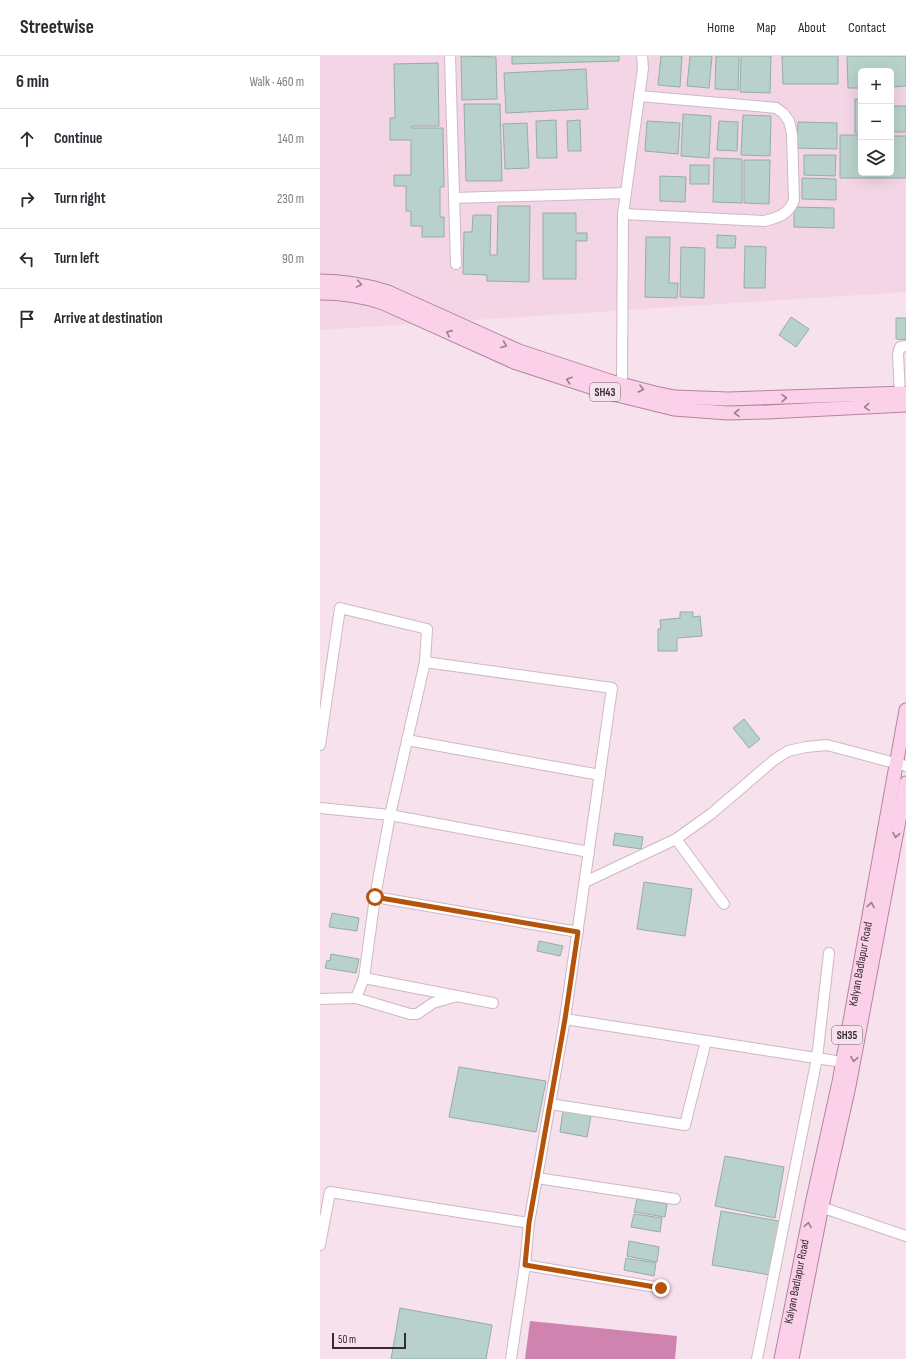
<!DOCTYPE html>
<html lang="en">
<head>
<meta charset="utf-8">
<style>
	:root { --surface:#fff; --page:#f7f7f7; --text:#2b2b33; --muted:#7c7c81; --line:#e1e1e2 }
	body { margin:0; font-family:"Sofia Sans Condensed",sans-serif; background:var(--page); color:var(--text) }
	.controls { position:absolute; right:12px; top:12px; display:grid; overflow:hidden; border-radius:6px; box-shadow:0 4px 16px #0002 }
	.controls button { width:36px; height:36px; display:grid; place-items:center; padding:0; border:0; border-bottom:1px solid var(--line); background:var(--surface); color:var(--text); font:20px sans-serif }
	.scale { position:absolute; left:12px; bottom:10px; width:74px; box-sizing:border-box; padding-left:4px; border:2px solid #352d31; border-top:0; font-size:11px; line-height:14px; white-space:nowrap; color:#352d31; -webkit-text-stroke:3px #f7e1ec; paint-order:stroke }
	.stop { position:absolute; width:12px; height:12px; margin:-9px; border:3px solid #b45309; border-radius:50%; background:#fff }
	.stop.end { background:#b45309; border-color:#fff; box-shadow:0 1px 4px #0008 }
	.list { margin:0; padding:0; list-style:none }
	h2 { display:flex; justify-content:space-between; align-items:center; height:52px; margin:0; padding:0 16px; font-size:17px }
	h2 small { font-size:13px; font-weight:400; color:var(--muted) }
	.list li { display:grid; grid-template-columns:26px 1fr auto; gap:12px; align-items:center; box-sizing:border-box; height:60px; padding:0 16px; border-top:1px solid var(--line) }
	.list b { display:block; font-size:15px; white-space:nowrap }
	.list em { font-size:13px; font-style:normal; color:var(--muted) }
	.icon { flex:none; width:22px; height:22px; fill:none; stroke:currentColor; stroke-width:2; stroke-linecap:round; stroke-linejoin:round }
	.map { position:relative; flex:none; width:586px; height:1303px; overflow:hidden }
	header { display:flex; align-items:center; gap:24px; box-sizing:border-box; height:56px; padding:0 20px; background:var(--surface); border-bottom:1px solid var(--line) }
	header strong { font-size:19px }
	nav { display:flex; gap:22px; margin-inline-start:auto; font-size:14px }
	main { display:flex }
	aside { flex:1; background:var(--surface) }
	.map>svg:first-child { display:block }
	.built { fill:#f3d5e5; fill-rule:evenodd }
	.water { fill:#ce84af }
	.building { fill:#b8d1cb; stroke:#95ada7 }
	.lines { fill:none; stroke-linecap:round; stroke-linejoin:round }
	.minor-casing { stroke:#ceb8c4; stroke-width:12 }
	.major-casing { stroke:#b4849f; stroke-width:15 }
	.minor { stroke:#fff; stroke-width:10 }
	.major { stroke:#fbd1e9; stroke-width:13 }
	.oneway { stroke:#987f8d }
	.route { stroke:#b45309; stroke-width:5 }
	.labels { text-anchor:middle; dominant-baseline:central; stroke-width:3; stroke-linejoin:round; paint-order:stroke }
	.shield { fill:#f7e1ec; stroke:#6f6369; stroke-width:1 }
	.shield-label { font-size:11px; font-weight:bold; fill:#352d31 }
	.street-label { font-size:12px; fill:#352d31; stroke:#f7e1ec }
</style>
</head>
<body>
<header>
<strong>Streetwise</strong>
<nav><a>Home</a><a>Map</a><a>About</a><a>Contact</a></nav>
</header>
<main>
<aside>
<h2>6 min<small>Walk · 460 m</small></h2>
<ul class="list">
<li><svg class="icon" aria-label="ahead" viewBox="0 0 24 24"><path d="M12 20V5M6 11l6-6 6 6"/></svg><div><b>Continue</b></div><em>140 m</em></li>
<li><svg class="icon" aria-label="right" viewBox="0 0 24 24"><path d="M7 20v-9h11M14 6l5 5-5 5"/></svg><div><b>Turn right</b></div><em>230 m</em></li>
<li><svg class="icon" aria-label="left" viewBox="0 0 24 24"><path d="M17 20v-9H6M10 6l-5 5 5 5"/></svg><div><b>Turn left</b></div><em>90 m</em></li>
<li><svg class="icon" aria-label="arrive" viewBox="0 0 24 24"><path d="M6 21V4h12l-3 4 3 4H6"/></svg><div><b>Arrive at destination</b></div></li>
</ul>
</aside>
<div class="map">
<svg width="586" height="1303" viewBox="0 0 586 1303">
	<rect width="100%" height="100%" fill="#f7e1ec"/>
	<path class="built" d="M0 0H586V236L0 274ZM541 15H571V117H541Z"/>
	<path class="water" d="M210 1265 357 1280 355 1303H205Z"/>
	<g class="building">
		<path d="M141 0 176 1 177 43 142 44Z"/>
		<path d="M192 0H299V5L192 8Z"/>
		<path d="M341 0H362L360 31 338 29Z"/>
		<path d="M370 0H392L389 32 367 30Z"/>
		<path d="M396 0H419L418 34 395 33Z"/>
		<path d="M421 0H451L450 37 420 36Z"/>
		<path d="M462 0H518V28H463Z"/>
		<path d="M527 0H586V30L571 31V15H541V32H528Z"/>
		<path d="M118 7 119 70H92V72H123L124 131H120V161H124V181H102V170H91V155H86V130H74V119H91V84H70V62H75L74 8Z"/>
		<path d="M266 13 268 53 186 57 184 17Z"/>
		<path d="M571 42V50H586V76H571Z"/>
		<rect x="535" y="43" width="6" height="34"/>
		<path d="M144 48H180L182 125H146Z"/>
		<path d="M363 58 391 60 389 102 361 100Z"/>
		<path d="M423 59 451 60 450 100 421 99Z"/>
		<path d="M236 64 237 102H217L216 65Z"/>
		<path d="M260 64 261 95H248L247 65Z"/>
		<path d="M327 65 360 67 358 98 325 95Z"/>
		<path d="M399 65 418 66 417 95 397 94Z"/>
		<path d="M478 66 517 67V93L477 92Z"/>
		<path d="M207 67 209 112 185 113 183 68Z"/>
		<path d="M520 79H541V117H571V80H586V122H520Z"/>
		<path d="M484 99H516L515 120 484 119Z"/>
		<path d="M394 102 422 103V147L393 146Z"/>
		<path d="M424 104H450L449 148 424 147Z"/>
		<rect x="370" y="109" width="19" height="19"/>
		<path d="M340 120 366 121 365 146 340 145Z"/>
		<path d="M482 122 516 123V144L482 143Z"/>
		<path d="M178 150H210L209 226 167 225V219L143 218 144 176H152L153 159H171L170 199H177Z"/>
		<path d="M474 151 514 152V172L474 171Z"/>
		<path d="M223 157H256V177H267V185H256V223H223Z"/>
		<path d="M397 179 416 180 415 192H397Z"/>
		<path d="M326 181H350L349 227H358L357 242 325 241Z"/>
		<path d="M425 190 446 191 445 232H424Z"/>
		<path d="M361 191 385 192 384 242 360 241Z"/>
		<path d="M471 261 489 273 476 291 459 279Z"/>
		<path d="M576 262H586V284L576 283Z"/>
		<path d="M360 556H373V561L380 560 382 580 357 582V595H338V573H341L340 564 360 562Z"/>
		<path d="M424 663 440 683 429 692 413 672Z"/>
		<path d="M295 777 323 781 321 793 293 789Z"/>
		<path d="M324 826 372 833 365 880 317 873Z"/>
		<path d="M12 857 39 862 37 875 9 871Z"/>
		<path d="M219 885 243 890 240 900 217 895Z"/>
		<path d="M11 898 39 903 36 917 5 912 7 904 10 905Z"/>
		<path d="M139 1011 226 1025 216 1076 129 1061Z"/>
		<path d="M243 1054 271 1060 267 1081 240 1076Z"/>
		<path d="M405 1100 464 1111 455 1162 395 1150Z"/>
		<path d="M317 1143 347 1148 345 1161 314 1156Z"/>
		<path d="M401 1155 459 1165 450 1219 392 1209Z"/>
		<path d="M314 1158 342 1162 340 1176 311 1171Z"/>
		<path d="M309 1185 339 1191 337 1206 307 1200Z"/>
		<path d="M306 1202 336 1207 334 1220 304 1214Z"/>
		<path d="M80 1252 172 1269 166 1303H71Z"/>
	</g>
	<g class="lines">
		<g class="minor-casing">
			<g id="minor">
				<path d="M130 0 136 208"/>
				<path d="M134 142 306 137"/>
				<path d="M303 158 444 165C458 162 469 158 474 144L472 78 469 65 463 57 456 52 446 51 319 40"/>
				<path d="M300 334 302 328 303 158 323 12 322 0"/>
				<path d="M580 338 578 298 580 291 586 290"/>
				<path d="M105 606 292 632 245 963 209 1167 205 1209 191 1303"/>
				<path d="M87 684 280 719"/>
				<path d="M0 689 20 552 107 573 105 606 70 759 55 841 44 922 36 942 0 943"/>
				<path d="M0 752 70 759 269 796"/>
				<path d="M356 783 404 848"/>
				<path d="M265 826 356 783 391 758 454 704 468 695 486 691 507 689 586 710"/>
				<path d="M55 841 258 876"/>
				<path d="M44 922 173 947"/>
				<path d="M36 942 90 958H97L113 947 137 940"/>
				<path d="M245 963 522 1006"/>
				<path d="M230 1048 365 1069 386 985"/>
				<path d="M217 1122 355 1143"/>
				<path d="M495 1149 586 1180"/>
				<path d="M0 1189 10 1136 209 1167"/>
				<path d="M205 1209 341 1232"/>
				<path d="M437 1303 497 1002 509 897"/>
			</g>
		</g>
		<g class="major-casing">
			<g id="major">
				<path d="M0 225C23 225 46 229 68 236L199 295 293 326 335 337 355 341 408 343 586 337"/>
				<path d="M0 237C22 237 43 240 63 247L194 306 289 337 354 353 408 357 447 356 586 349"/>
				<path id="s1" d="M461 1303 492 1148 519 1026 586 654"/>
				<path d="M472 1303 502 1150 529 1030 586 727"/>
			</g>
		</g>
		<use href="#minor" class="minor"/>
		<use href="#major" class="major"/>
	</g>
	<defs><path id="oneway-chevron" d="M-2-3.5L2.5 0L-2 3.5" fill="none" stroke-width="1.6" stroke-linecap="round" stroke-linejoin="round"/></defs>
	<g class="oneway">
		<use href="#oneway-chevron" transform="translate(39 228) rotate(10)"/>
		<use href="#oneway-chevron" transform="translate(129 277) rotate(-156)"/>
		<use href="#oneway-chevron" transform="translate(184 289) rotate(23)"/>
		<use href="#oneway-chevron" transform="translate(249 324) rotate(-162)"/>
		<use href="#oneway-chevron" transform="translate(321 333) rotate(14)"/>
		<use href="#oneway-chevron" transform="translate(464 342) rotate(-2)"/>
		<use href="#oneway-chevron" transform="translate(547 351) rotate(177)"/>
		<use href="#oneway-chevron" transform="translate(417 357) rotate(179)"/>
		<use href="#oneway-chevron" transform="translate(576 779) rotate(101)"/>
		<use href="#oneway-chevron" transform="translate(551 849) rotate(-80)"/>
		<use href="#oneway-chevron" transform="translate(534 1003) rotate(101)"/>
		<use href="#oneway-chevron" transform="translate(488 1169) rotate(-79)"/>
	</g>
	<g class="lines">
		<path class="route" d="M55 841 258 876 245 963 209 1167 205 1209 341 1232"/>
	</g>
	<g class="labels">
		<g class="shield">
			<rect x="270" y="327" width="30" height="18" rx="3"/>
			<rect x="512" y="970" width="30" height="18" rx="3"/>
		</g>
		<g class="shield-label">
			<text x="285" y="336">SH43</text>
			<text x="527" y="979">SH35</text>
		</g>
		<g class="street-label">
			<text stroke="none"><textPath href="#s1" startOffset="403">Kalyan Badlapur Road</textPath></text>
			<text stroke="none"><textPath href="#s1" startOffset="79">Kalyan Badlapur Road</textPath></text>
		</g>
	</g>
</svg>
<div class="controls">
<button>+</button>
<button>−</button>
<button><svg class="icon" aria-label="layers" viewBox="0 0 24 24"><path d="M12 4l9 5-9 5-9-5zM3 14l9 5 9-5"/></svg></button>
</div>
<div class="scale">50 m</div>
<div class="stop" style="left:55px;top:841px"></div>
<div class="stop end" style="left:341px;top:1232px"></div>
</div>
</main>
</body>
</html>
